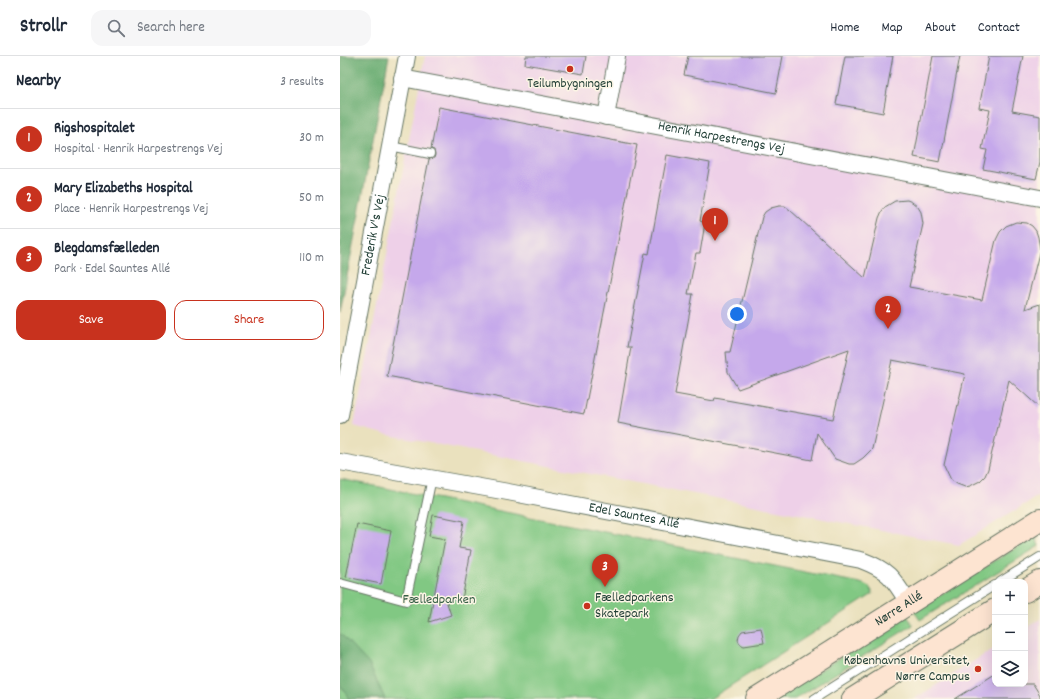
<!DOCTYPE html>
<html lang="en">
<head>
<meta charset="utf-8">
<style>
	:root { --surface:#fff; --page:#f6f6f7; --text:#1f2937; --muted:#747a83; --line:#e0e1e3; --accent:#c8321e }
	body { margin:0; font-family:Dekko,sans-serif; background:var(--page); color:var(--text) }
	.controls { position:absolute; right:12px; bottom:12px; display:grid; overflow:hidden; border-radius:8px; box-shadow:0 4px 16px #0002 }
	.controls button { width:36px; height:36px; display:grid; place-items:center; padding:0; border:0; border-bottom:1px solid var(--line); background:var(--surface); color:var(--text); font:20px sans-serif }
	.you { position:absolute; left:397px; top:258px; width:14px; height:14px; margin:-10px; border:3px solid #fff; border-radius:50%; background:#1a73e8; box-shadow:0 0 0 6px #1a73e833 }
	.badge { display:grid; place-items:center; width:26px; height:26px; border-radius:50%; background:var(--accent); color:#fff; font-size:13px; font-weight:700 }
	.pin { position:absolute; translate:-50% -33px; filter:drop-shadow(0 1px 2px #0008) }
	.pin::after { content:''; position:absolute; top:21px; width:14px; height:12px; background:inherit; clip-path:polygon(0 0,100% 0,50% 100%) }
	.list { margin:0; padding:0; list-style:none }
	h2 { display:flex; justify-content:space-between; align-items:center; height:52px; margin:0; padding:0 16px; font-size:17px }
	h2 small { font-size:13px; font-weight:400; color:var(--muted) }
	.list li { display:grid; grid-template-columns:26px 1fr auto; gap:12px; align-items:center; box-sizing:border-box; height:60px; padding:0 16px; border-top:1px solid var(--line) }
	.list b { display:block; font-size:15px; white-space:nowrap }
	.list p { margin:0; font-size:13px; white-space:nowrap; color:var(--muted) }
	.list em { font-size:13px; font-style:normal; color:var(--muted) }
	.actions { display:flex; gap:8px; padding:12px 16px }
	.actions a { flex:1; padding:9px 0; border:1px solid var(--accent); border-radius:12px; text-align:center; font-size:14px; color:var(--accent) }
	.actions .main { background:var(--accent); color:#fff }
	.icon { flex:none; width:22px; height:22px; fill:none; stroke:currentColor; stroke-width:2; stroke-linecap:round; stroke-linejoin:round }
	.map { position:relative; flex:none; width:700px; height:643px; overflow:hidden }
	header { display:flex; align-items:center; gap:24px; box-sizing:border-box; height:56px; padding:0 20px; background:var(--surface); border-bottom:1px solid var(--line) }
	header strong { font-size:19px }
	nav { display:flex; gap:22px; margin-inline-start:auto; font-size:14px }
	.search { width:280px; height:36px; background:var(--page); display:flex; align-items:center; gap:10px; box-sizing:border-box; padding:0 14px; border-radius:12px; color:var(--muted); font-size:15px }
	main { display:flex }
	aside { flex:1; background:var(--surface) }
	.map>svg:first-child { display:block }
	.built { fill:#eed0e8 }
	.green { fill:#81c883; stroke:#50825c }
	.forest { fill:#68ac71; stroke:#447452 }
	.building { fill:#c5a8eb }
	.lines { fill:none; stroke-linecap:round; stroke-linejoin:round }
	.lane-casing { stroke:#667664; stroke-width:10 }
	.street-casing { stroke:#667664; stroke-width:18 }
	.secondary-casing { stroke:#667664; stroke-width:24 }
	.lane { stroke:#fff; stroke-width:8 }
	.street { stroke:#fff; stroke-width:16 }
	.secondary { stroke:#fde4d1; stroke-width:22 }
	.poi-dot { fill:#c8321e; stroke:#fcf5e5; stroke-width:1.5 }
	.labels { text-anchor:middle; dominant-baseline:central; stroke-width:3; stroke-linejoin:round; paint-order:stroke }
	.poi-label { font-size:14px; fill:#1f3d34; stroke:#fcf5e5 }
	.street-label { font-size:14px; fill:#1f3d34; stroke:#fcf5e5 }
	.park-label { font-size:14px; fill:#386048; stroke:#fcf5e5 }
</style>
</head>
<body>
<header>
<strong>Strollr</strong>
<div class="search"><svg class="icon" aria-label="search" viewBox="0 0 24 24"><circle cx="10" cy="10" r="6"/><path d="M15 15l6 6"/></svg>Search here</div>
<nav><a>Home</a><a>Map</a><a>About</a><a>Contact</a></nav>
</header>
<main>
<aside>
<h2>Nearby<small>3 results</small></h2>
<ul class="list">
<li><span class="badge">1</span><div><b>Rigshospitalet</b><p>Hospital · Henrik Harpestrengs Vej</p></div><em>30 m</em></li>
<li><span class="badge">2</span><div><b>Mary Elizabeths Hospital</b><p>Place · Henrik Harpestrengs Vej</p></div><em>50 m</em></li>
<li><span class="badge">3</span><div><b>Blegdamsfælleden</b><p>Park · Edel Sauntes Allé</p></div><em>110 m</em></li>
</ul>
<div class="actions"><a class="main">Save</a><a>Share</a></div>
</aside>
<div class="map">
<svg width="700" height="643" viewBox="0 0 700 643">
	<rect width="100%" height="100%" fill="#fcf5e5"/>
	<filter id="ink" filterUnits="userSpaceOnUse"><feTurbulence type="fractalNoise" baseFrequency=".025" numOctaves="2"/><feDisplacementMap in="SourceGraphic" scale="8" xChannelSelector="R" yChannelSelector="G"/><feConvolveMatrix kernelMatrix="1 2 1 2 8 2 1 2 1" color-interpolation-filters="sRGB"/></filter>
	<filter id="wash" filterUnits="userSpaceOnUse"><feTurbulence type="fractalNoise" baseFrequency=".012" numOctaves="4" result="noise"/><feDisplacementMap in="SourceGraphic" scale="16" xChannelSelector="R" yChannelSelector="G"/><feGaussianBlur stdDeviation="0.9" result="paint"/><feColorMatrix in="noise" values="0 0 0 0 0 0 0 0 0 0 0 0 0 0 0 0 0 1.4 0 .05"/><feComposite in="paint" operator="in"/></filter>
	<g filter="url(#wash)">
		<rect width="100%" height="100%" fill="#eae1be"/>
		<g class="built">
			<path d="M85 0H700V439L619 489 43 378 14 370Z"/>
			<path d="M700 563V643H574L655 592V628H685V573Z"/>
		</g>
		<g class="green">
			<path d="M0 423 520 527C527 529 531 531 533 538L370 643H0Z"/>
			<path d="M695 480 699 490 580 564 574 555Z"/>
			<path d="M567 560 573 569 455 643H434Z"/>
		</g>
		<g class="forest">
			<path d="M0 0H49L0 257Z"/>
			<path d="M0 577 29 608 45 643H9L0 628Z"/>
		</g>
		<g id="blocks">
			<g class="building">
				<path d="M186 0H246L243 18 185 8Z"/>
				<path d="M348 0H443L436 37 344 19Z"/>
				<path d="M505 0H553L543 57 496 48Z"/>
				<path d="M593 0H620L600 106 574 101Z"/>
				<path d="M649 0H683L672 55 700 60V106L696 123 643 113 647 94 642 93 650 54 639 52Z"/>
				<path d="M99 51 297 89 244 358 47 320 89 103 94 102 95 99 94 94 91 93Z"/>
				<path d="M327 99 370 107 360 165 365 167 360 197H356L348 238H353L335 338 374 345 375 342 493 363 509 293 398 333 388 316 386 296H390L422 161 425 156 431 152 439 150H445L450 154 525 222 539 162 542 155 545 151 555 145 567 144 572 146 578 151 581 156 583 168 569 231 642 244 656 184 660 176 666 170 676 166 687 167 692 170 696 175 698 181 700 193 685 253 700 248V352L669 324 648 413 645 420 640 425 630 430 625 431 617 428 611 424 604 409 625 318 552 304 532 393 523 402 514 408H509L495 403 477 377 472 404 278 367 291 291H287L305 197 309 198Z"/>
				<path d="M93 459 124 465 119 492 131 494 122 544 105 541 111 559 89 566 105 483 89 480Z"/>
				<path d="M17 468 51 475 41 528 6 521Z"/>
				<path d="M421 572 424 587 404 590 400 588 398 584 399 579 402 575Z"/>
				<path d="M655 618V628H693L700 639V643H615Z"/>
			</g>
		</g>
	</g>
	<g filter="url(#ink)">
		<use href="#blocks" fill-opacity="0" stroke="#667664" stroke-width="1"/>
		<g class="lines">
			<g class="lane-casing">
				<g id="lane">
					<path d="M50 90 90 98"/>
					<path d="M660 526 700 501"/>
					<path d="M0 527 66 545 92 422"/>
					<path d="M474 643 655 529"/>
				</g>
			</g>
			<g class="street-casing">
				<g id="street">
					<path id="s1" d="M62 22 700 142"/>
					<path d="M266 61 277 0"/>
					<path id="s2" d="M0 359 67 0"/>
					<path id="s3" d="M0 406 168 436 521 504C550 515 553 522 569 548"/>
				</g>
			</g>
			<g class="secondary-casing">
				<g id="secondary">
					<path d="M685 535 700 526"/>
					<path id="s4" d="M417 643 700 464"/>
					<path d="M513 643 655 554"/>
				</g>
			</g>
			<use href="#lane" class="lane"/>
			<use href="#street" class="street"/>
			<use href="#secondary" class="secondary"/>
		</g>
	</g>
	<g class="poi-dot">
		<circle cx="230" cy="13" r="4"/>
		<circle cx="247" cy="550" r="4"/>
		<circle cx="638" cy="613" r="4"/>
	</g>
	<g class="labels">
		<g class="poi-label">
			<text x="230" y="28">Teilumbygningen</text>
			<text x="255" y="542" text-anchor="start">Fælledparkens<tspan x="255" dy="16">Skatepark</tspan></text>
			<text x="630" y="605" text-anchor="end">Københavns Universitet,<tspan x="630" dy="16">Nørre Campus</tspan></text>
		</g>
		<g class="street-label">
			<text stroke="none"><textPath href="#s1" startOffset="325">Henrik Harpestrengs Vej</textPath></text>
			<text stroke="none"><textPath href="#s2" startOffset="183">Frederik V's Vej</textPath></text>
			<text stroke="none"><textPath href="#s3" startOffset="299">Edel Sauntes Allé</textPath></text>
			<text stroke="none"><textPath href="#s4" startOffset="168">Nørre Allé</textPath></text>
		</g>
		<g class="park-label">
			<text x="99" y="544">Fælledparken</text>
		</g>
	</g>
</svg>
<div class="controls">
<button>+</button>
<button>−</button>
<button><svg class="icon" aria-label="layers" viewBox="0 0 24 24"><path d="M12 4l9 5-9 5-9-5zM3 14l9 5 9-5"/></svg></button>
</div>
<div class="you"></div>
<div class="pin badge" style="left:375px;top:185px">1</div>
<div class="pin badge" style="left:548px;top:273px">2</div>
<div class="pin badge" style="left:265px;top:531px">3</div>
</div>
</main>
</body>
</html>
